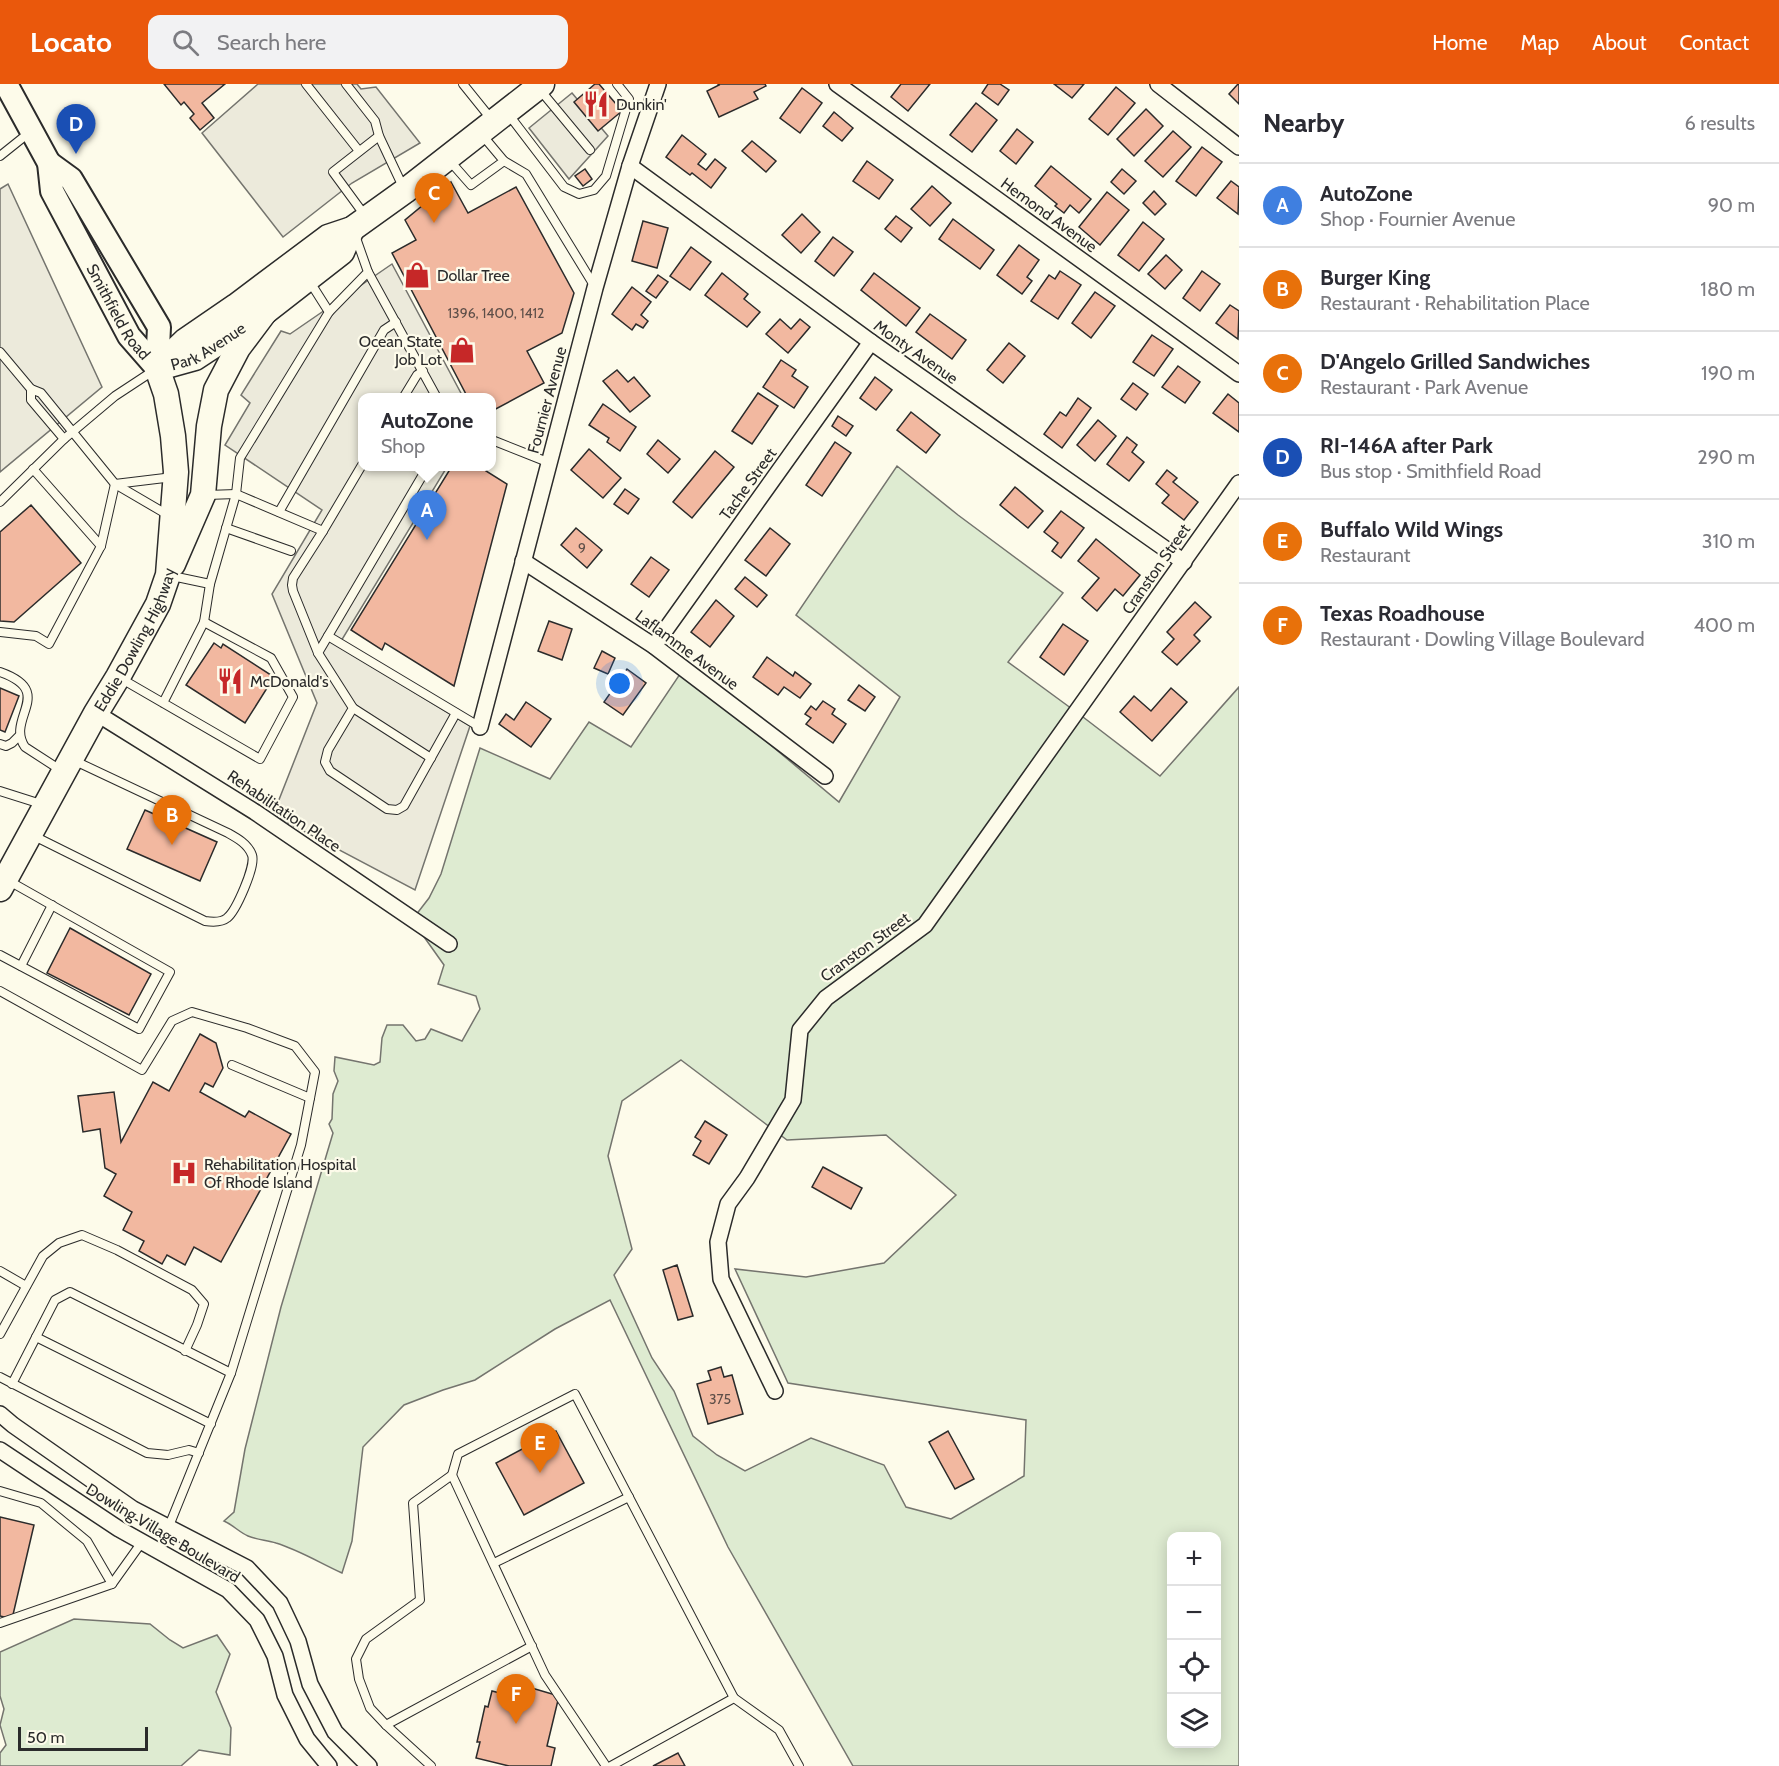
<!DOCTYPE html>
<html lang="en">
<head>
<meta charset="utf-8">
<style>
	:root { --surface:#fff; --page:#f2f2f3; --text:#2b2b33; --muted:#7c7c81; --line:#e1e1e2; --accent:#ea580c }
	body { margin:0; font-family:Cabin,sans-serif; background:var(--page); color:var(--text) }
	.controls { position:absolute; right:18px; bottom:18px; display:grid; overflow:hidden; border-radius:12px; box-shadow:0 3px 15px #0003 }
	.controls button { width:54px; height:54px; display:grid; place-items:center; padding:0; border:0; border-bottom:2px solid var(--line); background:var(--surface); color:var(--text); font:30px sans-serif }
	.scale { position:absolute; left:18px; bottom:15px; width:130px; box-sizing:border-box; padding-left:6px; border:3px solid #2b2b2b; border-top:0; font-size:16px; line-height:21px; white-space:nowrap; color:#2b2b2b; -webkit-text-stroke:4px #fdfbea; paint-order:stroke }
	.you { position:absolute; left:620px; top:600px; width:21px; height:21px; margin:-15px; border:4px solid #fff; border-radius:50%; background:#1a73e8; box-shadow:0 0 0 9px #1a73e833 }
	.badge { display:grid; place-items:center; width:39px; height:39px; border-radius:50%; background:var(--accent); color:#fff; font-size:20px; font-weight:700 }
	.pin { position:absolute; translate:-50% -50px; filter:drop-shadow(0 2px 3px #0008) }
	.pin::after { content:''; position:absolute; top:32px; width:21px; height:18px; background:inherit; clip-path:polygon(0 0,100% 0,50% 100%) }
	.popup { position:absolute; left:358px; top:309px; width:138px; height:78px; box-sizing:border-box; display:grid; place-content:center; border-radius:12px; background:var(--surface); filter:drop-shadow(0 2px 4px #0005); font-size:20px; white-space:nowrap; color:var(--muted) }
	.popup b { font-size:22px; color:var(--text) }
	.popup::after { content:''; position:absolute; left:50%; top:100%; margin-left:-12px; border:12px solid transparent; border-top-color:var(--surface) }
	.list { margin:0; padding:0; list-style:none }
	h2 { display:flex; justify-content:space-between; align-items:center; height:78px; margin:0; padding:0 24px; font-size:26px }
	h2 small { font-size:20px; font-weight:400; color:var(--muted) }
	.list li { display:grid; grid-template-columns:39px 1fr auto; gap:18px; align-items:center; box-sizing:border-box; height:84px; padding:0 24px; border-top:2px solid var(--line) }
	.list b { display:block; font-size:22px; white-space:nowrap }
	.list p { margin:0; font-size:20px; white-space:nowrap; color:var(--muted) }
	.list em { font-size:20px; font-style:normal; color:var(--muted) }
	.icon { flex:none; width:33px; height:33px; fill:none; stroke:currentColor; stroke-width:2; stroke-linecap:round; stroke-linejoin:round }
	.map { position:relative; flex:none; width:1239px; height:1682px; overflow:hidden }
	header { display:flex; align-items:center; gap:36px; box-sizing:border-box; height:84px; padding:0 30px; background:var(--accent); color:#fff }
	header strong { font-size:28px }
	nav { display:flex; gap:33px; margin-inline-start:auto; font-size:21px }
	.search { width:420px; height:54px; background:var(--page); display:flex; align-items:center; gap:15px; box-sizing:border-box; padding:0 21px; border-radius:12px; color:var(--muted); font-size:22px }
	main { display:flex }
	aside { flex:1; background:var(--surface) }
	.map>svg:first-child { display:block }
	.green { fill:#deebd1; stroke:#74746e; stroke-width:1.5; fill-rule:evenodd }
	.parking { fill:#eceadb; stroke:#74746e; stroke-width:1.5 }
	.building { fill:#f2b8a0; stroke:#2b2b2b; stroke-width:1.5 }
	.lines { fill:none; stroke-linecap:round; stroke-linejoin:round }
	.service-casing { stroke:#2b2b2b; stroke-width:10 }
	.minor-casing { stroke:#2b2b2b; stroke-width:18 }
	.secondary-casing { stroke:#2b2b2b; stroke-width:26 }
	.primary-casing { stroke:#2b2b2b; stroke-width:27 }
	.service { stroke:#fdfbea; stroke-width:8 }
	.minor { stroke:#fdfbea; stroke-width:15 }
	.secondary { stroke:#fdfbea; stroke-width:22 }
	.primary { stroke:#fdfbea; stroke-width:24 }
	.labels { text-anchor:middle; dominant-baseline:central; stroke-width:4.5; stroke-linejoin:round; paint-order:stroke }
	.number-label { font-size:14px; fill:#5d4e48 }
	.poi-label { font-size:16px; fill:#2b2b2b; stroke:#fdfbea; text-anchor:start }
	.street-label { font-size:16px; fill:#2b2b2b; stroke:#fdfbea }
</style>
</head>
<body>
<header>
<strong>Locato</strong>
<div class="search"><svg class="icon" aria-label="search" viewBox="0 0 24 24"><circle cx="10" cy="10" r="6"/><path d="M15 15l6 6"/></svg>Search here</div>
<nav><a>Home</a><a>Map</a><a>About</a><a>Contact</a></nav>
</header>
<main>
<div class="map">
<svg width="1239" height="1682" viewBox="0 0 1239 1682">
	<rect width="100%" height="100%" fill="#fdfbea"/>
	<g class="green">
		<path d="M897 382 958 431 1063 509 1008 578 1083 633 1160 692 1239 603V1682H853L728 1463 610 1216 555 1245 475 1296 443 1306 404 1321 363 1363 352 1457 342 1489C320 1479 299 1466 276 1459 267 1456 257 1456 248 1452 239 1448 233 1441 224 1437L234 1428 245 1365 281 1223 333 1049 329 1040 332 1035 333 1010 338 997 334 987 335 973 374 981 380 978 382 954 387 941H403L416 957 425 955 431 945 462 957 480 925 476 912 438 900 444 881 412 836 429 814 441 790 480 664 550 695 589 638 631 663 682 587 839 718 900 613 796 531ZM681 976 787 1056 886 1051 956 1111 884 1179 806 1193 735 1185 788 1299 1026 1336 1024 1392 951 1435 906 1423 884 1381 811 1354 745 1387 717 1371 693 1352 674 1307 652 1274 614 1191 632 1165 608 1072 622 1017ZM1172 1452H1216V1660H1172Z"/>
		<path d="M74 1535 150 1540 170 1556 183 1564 217 1551 230 1570 216 1608 231 1644 230 1671 199 1666 181 1682H0V1669L6 1661 0 1641 4 1625 0 1612V1568Z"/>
	</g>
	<g class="parking">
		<path d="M258 0H357L361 5 376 3 420 59 352 99 283 153 202 49Z"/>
		<path d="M572 9 608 52 569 95 529 44Z"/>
		<path d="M8 100 102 303 0 388V105Z"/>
		<path d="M392 180 463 313 362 314V382L447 383 338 562 470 642 415 806 273 731 317 619 272 510 322 426 225 361 250 319 241 311 281 247 290 250Z"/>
	</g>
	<g class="building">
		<path d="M164 0H225L202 19 214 34 200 46 190 34 194 30 184 18 181 21Z"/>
		<path d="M595 0H599L622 27 598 47 574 18Z"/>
		<path d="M718 0H765L766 2 754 8 758 15 719 33 707 7 719 1Z"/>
		<path d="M901 0H930L908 27 891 13Z"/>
		<path d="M988 0H1000L1009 6 998 21 982 9Z"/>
		<path d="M1054 0H1084L1072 14Z"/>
		<path d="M1238 0H1239V20L1229 10Z"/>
		<path d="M1116 3 1135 19 1108 51 1089 35Z"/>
		<path d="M802 4 822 19 800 49 780 34Z"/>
		<path d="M976 19 997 36 972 68 950 51Z"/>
		<path d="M1146 25 1163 42 1134 72 1117 55Z"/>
		<path d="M834 28 853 44 842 57 823 42Z"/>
		<path d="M1017 45 1033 58 1016 80 1000 67Z"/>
		<path d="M1173 47 1191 63 1163 93 1145 77Z"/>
		<path d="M682 51 706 70 698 80 706 86 715 75 726 84 711 104 692 89 690 91 666 73Z"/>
		<path d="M752 57 776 77 766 88 742 67Z"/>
		<path d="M1202 63 1222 78 1196 112 1176 97Z"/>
		<path d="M867 77 893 96 879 115 853 97Z"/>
		<path d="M1051 82 1091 115 1079 129 1070 121 1064 129 1055 122 1057 120 1035 102Z"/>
		<path d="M585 85 592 95 583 102 575 92Z"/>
		<path d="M1122 85 1136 97 1124 110 1111 98Z"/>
		<path d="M1231 97 1239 103 1238 130 1217 114Z"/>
		<path d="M451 98 468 129 516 103 574 209 562 249 527 267 544 299 492 327V314H468L392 169 416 156 405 136Z"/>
		<path d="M932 102 951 119 930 142 911 125Z"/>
		<path d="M1154 107 1166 120 1155 131 1143 119Z"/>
		<path d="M1107 108 1129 126 1100 161 1079 143Z"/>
		<path d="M802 130 820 148 801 169 782 151Z"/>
		<path d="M896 132 912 144 901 158 885 145Z"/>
		<path d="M953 135 994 166 980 185 939 155Z"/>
		<path d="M643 137 668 144 657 184 632 177Z"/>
		<path d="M1143 138 1164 155 1139 187 1118 171Z"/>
		<path d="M833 153 853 168 834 192 815 177Z"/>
		<path d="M1019 161 1039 176 1027 193 1032 197 1022 210 997 191Z"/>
		<path d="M691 163 711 178 690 206 670 192Z"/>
		<path d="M1166 171 1182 186 1165 205 1148 190Z"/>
		<path d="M1060 187 1081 201 1058 235 1031 217 1049 191 1055 195Z"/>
		<path d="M1202 187 1220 200 1200 227 1183 214Z"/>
		<path d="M722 189 748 210 744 215 760 228 747 243 705 211Z"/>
		<path d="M874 189 920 224 906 242 861 206Z"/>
		<path d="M658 191 668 198 656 214 646 207Z"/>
		<path d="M632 203 651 218 641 231 648 237 643 244 636 240 632 246 612 230Z"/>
		<path d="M1095 208 1115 222 1091 254 1072 239Z"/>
		<path d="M1230 221 1239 227 1238 255 1216 239Z"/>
		<path d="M930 230 966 256 952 275 916 248Z"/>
		<path d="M780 235 791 245 800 235 810 243 788 269 766 250Z"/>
		<path d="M1152 251 1173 265 1154 292 1133 278Z"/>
		<path d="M1009 259 1025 272 1003 299 987 286Z"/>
		<path d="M781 276 796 286 792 292 808 303 794 324 763 303Z"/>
		<path d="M1178 282 1200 298 1185 319 1162 303Z"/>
		<path d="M617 286 628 298 634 293 650 312 630 328 603 297Z"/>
		<path d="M875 293 892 306 876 326 860 314Z"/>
		<path d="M1133 299 1148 310 1136 326 1121 315Z"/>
		<path d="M758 309 778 322 752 360 732 347Z"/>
		<path d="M1228 310 1239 319V348L1213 329Z"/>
		<path d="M1078 314 1091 324 1062 364 1044 350 1060 328 1066 332Z"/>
		<path d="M603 320 636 343 620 367 607 358 609 354 589 341Z"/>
		<path d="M911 328 940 351 926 369 897 346Z"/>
		<path d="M838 332 853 342 846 352 832 342Z"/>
		<path d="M1098 336 1116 352 1095 377 1077 361Z"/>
		<path d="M1127 353 1137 361 1132 368 1144 378 1129 397 1107 380Z"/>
		<path d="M658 356 680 375 668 389 647 370Z"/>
		<path d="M835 358 851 369 822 412 806 401Z"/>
		<path d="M589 365 621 394 603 414 571 386Z"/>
		<path d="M715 367 734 383 692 434 673 418Z"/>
		<path d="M452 382H489L486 387 507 400 454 602 385 559 382 566 351 546Z"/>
		<path d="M1167 386 1177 394 1173 398 1198 418 1184 436 1162 419 1169 411 1156 400Z"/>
		<path d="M1015 403 1043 427 1028 444 1000 421Z"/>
		<path d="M625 405 639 415 628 430 614 420Z"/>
		<path d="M31 421 81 479 14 538 0 537V448Z"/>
		<path d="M1061 427 1084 444 1061 474 1052 467 1058 459 1044 448Z"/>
		<path d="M576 444 602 466 587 484 561 461Z"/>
		<path d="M770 444 790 460 766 492 745 476Z"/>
		<path d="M1096 455 1140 491 1123 512 1115 505 1097 527 1082 514 1099 494 1078 477Z"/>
		<path d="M651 473 669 486 649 513 631 500Z"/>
		<path d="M745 493 767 511 757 523 735 505Z"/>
		<path d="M716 516 734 532 710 563 691 548Z"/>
		<path d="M1195 518 1211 533 1194 551 1200 557 1177 581 1162 568 1174 555 1167 548Z"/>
		<path d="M549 537 572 545 562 576 538 567Z"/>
		<path d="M1063 540 1088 557 1064 591 1040 573Z"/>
		<path d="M214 559 221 564 223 560 274 593 245 639 186 601Z"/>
		<path d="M602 567 615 574 608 590 594 584Z"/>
		<path d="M767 573 793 592 795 588 811 600 800 614 784 603 778 611 753 593Z"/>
		<path d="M627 585 646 599 623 631 604 618Z"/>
		<path d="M859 601 875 613 865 627 848 616Z"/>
		<path d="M0 604 19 612 5 648 0 646Z"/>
		<path d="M1171 604 1187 618 1152 657 1120 628 1134 612 1151 627Z"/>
		<path d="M823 617 835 625 832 630 846 640 833 659 806 640 811 634 805 630 811 622 816 626Z"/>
		<path d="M526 618 551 635 531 663 499 640 506 630 514 636Z"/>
		<path d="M145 726 217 758 200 797 127 765Z"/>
		<path d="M70 844 151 890 129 931 47 889Z"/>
		<path d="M200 950 216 959 223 984 213 1003 205 999 200 1008 245 1033 249 1027 291 1050 221 1178 194 1163 185 1181 167 1171 162 1180 139 1167 144 1157 123 1146 132 1128 104 1112 116 1090 105 1084 100 1045 83 1048 78 1012 114 1008 121 1058 153 998 169 1007Z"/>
		<path d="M705 1037 727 1051 709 1080 693 1071 701 1057 695 1053Z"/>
		<path d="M823 1083 862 1104 851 1125 812 1103Z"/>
		<path d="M677 1181 693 1232 678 1236 663 1186Z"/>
		<path d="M721 1283 724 1293 732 1291 743 1330 708 1340 697 1300 711 1296 708 1287Z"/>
		<path d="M556 1347 584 1399 524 1431 496 1379Z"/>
		<path d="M948 1347 974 1395 955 1405 929 1358Z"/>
		<path d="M0 1433 34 1441 12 1535 0 1532Z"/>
		<path d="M518 1600 559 1612 547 1662 555 1664 551 1682H509L476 1674 480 1658H477L485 1622 488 1623 492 1607 515 1613Z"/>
		<path d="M678 1669 685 1682H653Z"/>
	</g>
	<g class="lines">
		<g class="service-casing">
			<g id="service">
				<path d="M306 0 359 67"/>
				<path d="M346 0 375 37 379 52 404 105"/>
				<path d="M463 0 492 36"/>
				<path d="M541 7 590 66"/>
				<path d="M509 31 564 103 579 110 594 106 606 92 629 15 617 0"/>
				<path d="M0 72 30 48"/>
				<path d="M449 76 471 101 504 77 483 52"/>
				<path d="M504 77 526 90 595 203"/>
				<path d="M366 133 333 88 379 52"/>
				<path d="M368 188 437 314"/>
				<path d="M329 228 368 188 356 154"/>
				<path d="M0 268 31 305 41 309 115 400 168 431"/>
				<path d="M31 305V316L64 355"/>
				<path d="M403 314 417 291 423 287"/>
				<path d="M492 356 550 379"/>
				<path d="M115 400 173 393"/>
				<path d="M207 411 236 410 323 447 293 494 292 501 293 507 318 569 353 624 328 666 325 678 330 687 387 725 397 726 404 722 456 629"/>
				<path d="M0 418 64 355 115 312 153 287"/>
				<path d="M279 428 384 246 396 238"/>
				<path d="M226 444 291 467"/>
				<path d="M323 447 362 381"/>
				<path d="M101 462 115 400"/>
				<path d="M172 492 210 500 236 410 240 374 329 228 310 198"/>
				<path d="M204 538 210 500"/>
				<path d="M0 548 36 552 49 560 101 462 33 385"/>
				<path d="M328 552 480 643"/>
				<path d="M318 569 428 382"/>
				<path d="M0 588C57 608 5 634 25 663L62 687"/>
				<path d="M120 594 260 675 293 613 271 574 204 538 163 619"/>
				<path d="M353 624 431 674"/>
				<path d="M0 660 6 662 12 659 19 652"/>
				<path d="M0 707 41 720"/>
				<path d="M32 751 205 837C212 838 221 839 227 834 236 827 256 782 252 771 248 760 237 754 228 749L75 677"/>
				<path d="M0 871 139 945 170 888 9 797"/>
				<path d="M21 882 52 821"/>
				<path d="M0 907 142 986 172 937 192 928 247 944 295 962 315 988 301 1061 231 1289 169 1442"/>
				<path d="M232 981 310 1014"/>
				<path d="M0 1187 26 1202"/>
				<path d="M0 1250 43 1172 59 1159 82 1151 117 1166 192 1206 204 1220 197 1241 185 1267"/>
				<path d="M36 1253 211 1340"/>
				<path d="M0 1293 147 1369 168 1371 189 1366 199 1369"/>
				<path d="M12 1300 55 1216 70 1208 231 1289"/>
				<path d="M452 1391 458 1370 575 1310 734 1614"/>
				<path d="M0 1407 41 1419 87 1457 112 1500"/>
				<path d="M494 1479 629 1413"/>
				<path d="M0 1539 112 1500 142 1458"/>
				<path d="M386 1641 532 1562"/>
				<path d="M431 1682 386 1641 370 1624 359 1595 356 1575 366 1555 420 1516 413 1419 452 1391 545 1591 606 1682"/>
				<path d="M611 1682 734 1614 779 1646 799 1682"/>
			</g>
		</g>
		<g class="minor-casing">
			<g id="minor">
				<path d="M837 0 1239 290"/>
				<path d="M1158 0 1239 63"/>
				<path d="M630 82 871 258 1184 478"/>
				<path d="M523 477 654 562 825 692"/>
				<path d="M654 562 871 258"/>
				<path d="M96 629 255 728 449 860"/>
				<path d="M480 643 595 204 630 82 658 0"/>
				<path d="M775 1307 721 1195 718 1158 728 1120 747 1094 793 1016 800 946 826 914 925 841 1239 399"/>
				<path d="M0 1330 13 1341 133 1425 247 1484 280 1519 298 1557 310 1600 335 1648 369 1682"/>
				<path d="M0 1366 119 1445 228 1506 257 1536 275 1572 285 1611 307 1655 329 1682"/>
			</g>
		</g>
		<g class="secondary-casing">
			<g id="secondary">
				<path id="s1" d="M6 0 49 79 52 107 129 252 157 284"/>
				<path d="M49 79 71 95 159 243 157 284"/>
			</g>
		</g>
		<g class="primary-casing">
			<g id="primary">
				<path d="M157 284 185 257 236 222 328 153 352 145 405 107 542 0"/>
				<path id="s2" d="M159 284 195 274 265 228 342 168 352 145"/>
				<path d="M173 480 203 411 209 342 216 306 238 264 265 228"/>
				<path id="s3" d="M0 805 96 629 118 593 158 520 168 491 176 388 173 352 166 310 157 284"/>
			</g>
		</g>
		<use href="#service" class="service"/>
		<use href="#minor" class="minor"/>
		<use href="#secondary" class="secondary"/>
		<use href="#primary" class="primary"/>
	</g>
	<defs>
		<g id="restaurant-bare" transform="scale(2.07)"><path d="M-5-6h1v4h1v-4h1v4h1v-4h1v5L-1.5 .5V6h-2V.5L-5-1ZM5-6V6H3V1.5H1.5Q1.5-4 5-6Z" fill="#c62828" stroke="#fdfbea" stroke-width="2.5" paint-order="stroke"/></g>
		<g id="shop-bare" transform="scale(2.07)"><path d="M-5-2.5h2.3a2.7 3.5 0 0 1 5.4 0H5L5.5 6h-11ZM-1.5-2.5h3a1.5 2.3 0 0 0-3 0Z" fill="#c62828" stroke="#fdfbea" stroke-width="2.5" paint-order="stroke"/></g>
		<g id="hospital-bare" transform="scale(2.07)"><path d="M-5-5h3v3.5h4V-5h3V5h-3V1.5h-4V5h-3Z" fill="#c62828" stroke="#fdfbea" stroke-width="2.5" paint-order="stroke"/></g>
	</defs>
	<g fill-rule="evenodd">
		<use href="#restaurant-bare" x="596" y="20"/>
		<use href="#shop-bare" x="417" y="191"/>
		<use href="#shop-bare" x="462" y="266"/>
		<use href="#restaurant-bare" x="230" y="597"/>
		<use href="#hospital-bare" x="184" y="1089"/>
	</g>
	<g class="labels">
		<g class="number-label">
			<text x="496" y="229">1396, 1400, 1412</text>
			<text x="582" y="464">9</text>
			<text x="720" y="1315">375</text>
		</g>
		<g class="poi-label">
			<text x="616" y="20">Dunkin'</text>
			<text x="437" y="191">Dollar Tree</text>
			<text x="442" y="257" text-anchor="end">Ocean State<tspan x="442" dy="18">Job Lot</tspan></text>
			<text x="250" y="597">McDonald's</text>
			<text x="204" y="1080">Rehabilitation Hospital<tspan x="204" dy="18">Of Rhode Island</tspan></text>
		</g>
		<g class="street-label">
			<text transform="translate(1049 131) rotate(36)">Hemond Avenue</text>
			<text stroke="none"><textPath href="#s1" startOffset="256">Smithfield Road</textPath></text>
			<text stroke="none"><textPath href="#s2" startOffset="54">Park Avenue</textPath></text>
			<text transform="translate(916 268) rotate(35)">Monty Avenue</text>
			<text transform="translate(547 316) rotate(-75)">Fournier Avenue</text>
			<text transform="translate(748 400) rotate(-54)">Tache Street</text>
			<text transform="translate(1156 485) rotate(-55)">Cranston Street</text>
			<text stroke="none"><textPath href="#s3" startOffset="284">Eddie Dowling Highway</textPath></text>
			<text transform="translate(687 566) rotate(36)">Laflamme Avenue</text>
			<text transform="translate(284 727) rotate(34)">Rehabilitation Place</text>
			<text transform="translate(865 863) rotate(-36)">Cranston Street</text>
			<text transform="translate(163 1449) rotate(31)">Dowling Village Boulevard</text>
		</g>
	</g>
</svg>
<div class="controls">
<button>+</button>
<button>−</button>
<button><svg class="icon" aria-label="locate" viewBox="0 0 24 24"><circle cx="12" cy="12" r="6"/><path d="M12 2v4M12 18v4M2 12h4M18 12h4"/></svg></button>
<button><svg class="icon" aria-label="layers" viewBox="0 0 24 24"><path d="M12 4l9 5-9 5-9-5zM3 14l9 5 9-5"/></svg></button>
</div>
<div class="scale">50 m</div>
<div class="you"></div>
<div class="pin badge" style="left:427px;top:456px;background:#3f7fe0">A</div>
<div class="popup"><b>AutoZone</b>Shop</div>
<div class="pin badge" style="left:172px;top:761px;background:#e8710a">B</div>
<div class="pin badge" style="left:434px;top:139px;background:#e8710a">C</div>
<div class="pin badge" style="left:76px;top:70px;background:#1a4fb4">D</div>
<div class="pin badge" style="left:540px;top:1389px;background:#e8710a">E</div>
<div class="pin badge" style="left:516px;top:1640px;background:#e8710a">F</div>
</div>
<aside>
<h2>Nearby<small>6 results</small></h2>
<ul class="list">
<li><span class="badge" style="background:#3f7fe0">A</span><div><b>AutoZone</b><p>Shop · Fournier Avenue</p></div><em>90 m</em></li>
<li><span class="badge" style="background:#e8710a">B</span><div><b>Burger King</b><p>Restaurant · Rehabilitation Place</p></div><em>180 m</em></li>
<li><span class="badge" style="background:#e8710a">C</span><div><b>D'Angelo Grilled Sandwiches</b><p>Restaurant · Park Avenue</p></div><em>190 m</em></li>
<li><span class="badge" style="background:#1a4fb4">D</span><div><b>RI-146A after Park</b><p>Bus stop · Smithfield Road</p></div><em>290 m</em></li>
<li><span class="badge" style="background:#e8710a">E</span><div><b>Buffalo Wild Wings</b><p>Restaurant</p></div><em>310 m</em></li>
<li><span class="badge" style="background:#e8710a">F</span><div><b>Texas Roadhouse</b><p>Restaurant · Dowling Village Boulevard</p></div><em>400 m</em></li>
</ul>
</aside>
</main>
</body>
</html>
